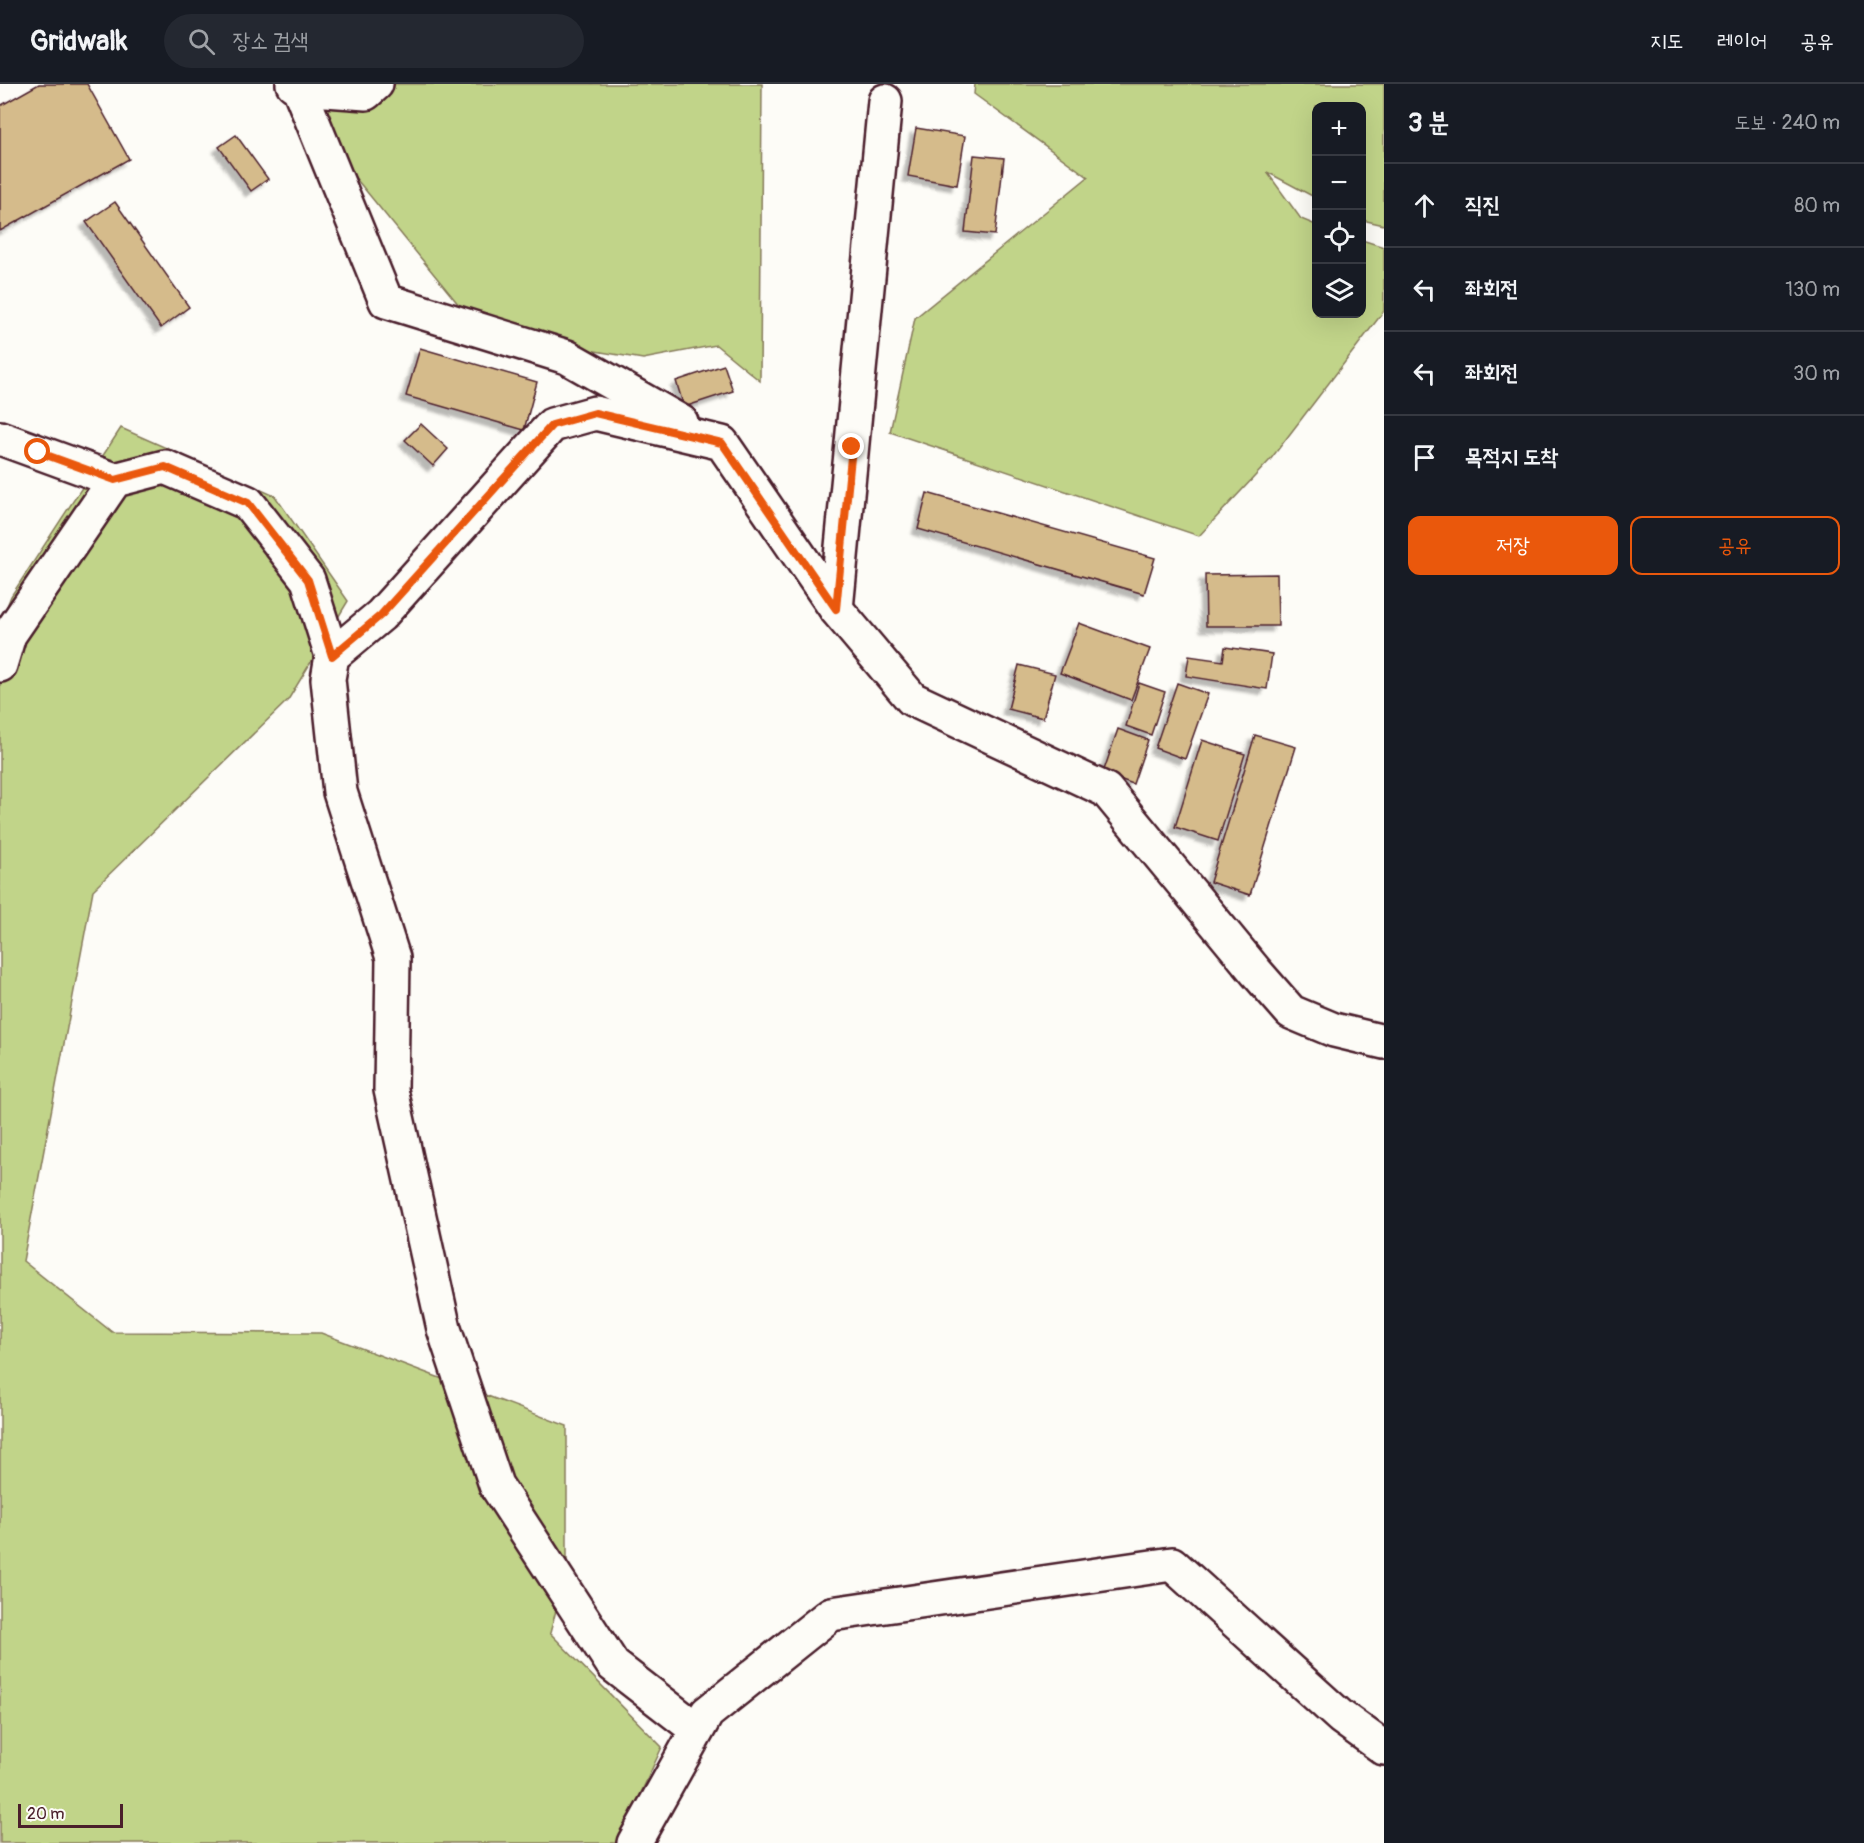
<!DOCTYPE html>
<html lang="ko">
<head>
<meta charset="utf-8">
<style>
	:root { --surface:#171b24; --page:#242831; --text:#f1f3f6; --muted:#9ea1a6; --line:#363941; --accent:#ea580c }
	body { margin:0; font-family:Pangolin,"Poor Story",sans-serif; background:var(--page); color:var(--text) }
	.controls { position:absolute; right:18px; top:18px; display:grid; overflow:hidden; border-radius:12px; box-shadow:0 6px 24px #0002 }
	.controls button { width:54px; height:54px; display:grid; place-items:center; padding:0; border:0; border-bottom:2px solid var(--line); background:var(--surface); color:var(--text); font:30px sans-serif }
	.scale { position:absolute; left:18px; bottom:15px; width:105px; box-sizing:border-box; padding-left:6px; border:3px solid #4a1f2b; border-top:0; font-size:16px; line-height:21px; white-space:nowrap; color:#4a1f2b; -webkit-text-stroke:4px #fdfcf7; paint-order:stroke }
	.stop { position:absolute; width:18px; height:18px; margin:-14px; border:4px solid #ea580c; border-radius:50%; background:#fff }
	.stop.end { background:#ea580c; border-color:#fff; box-shadow:0 2px 6px #0008 }
	.list { margin:0; padding:0; list-style:none }
	h2 { display:flex; justify-content:space-between; align-items:center; height:78px; margin:0; padding:0 24px; font-size:26px }
	h2 small { font-size:20px; font-weight:400; color:var(--muted) }
	.list li { display:grid; grid-template-columns:39px 1fr auto; gap:18px; align-items:center; box-sizing:border-box; height:84px; padding:0 24px; border-top:2px solid var(--line) }
	.list b { display:block; font-size:22px; white-space:nowrap }
	.list em { font-size:20px; font-style:normal; color:var(--muted) }
	.actions { display:flex; gap:12px; padding:18px 24px }
	.actions a { flex:1; padding:14px 0; border:2px solid var(--accent); border-radius:12px; text-align:center; font-size:21px; color:var(--accent) }
	.actions .main { background:var(--accent); color:#fff }
	.icon { flex:none; width:33px; height:33px; fill:none; stroke:currentColor; stroke-width:2; stroke-linecap:round; stroke-linejoin:round }
	.map { position:relative; flex:none; width:1384px; height:1759px; overflow:hidden }
	header { display:flex; align-items:center; gap:36px; box-sizing:border-box; height:84px; padding:0 30px; background:var(--surface); border-bottom:2px solid var(--line) }
	header strong { font-size:28px }
	nav { display:flex; gap:33px; margin-inline-start:auto; font-size:21px }
	.search { width:420px; height:54px; background:var(--page); display:flex; align-items:center; gap:15px; box-sizing:border-box; padding:0 21px; border-radius:33px; color:var(--muted); font-size:22px }
	main { display:flex }
	aside { flex:1; background:var(--surface) }
	.map>svg:first-child { display:block }
	.green { fill:#c1d489; stroke:#867a5a; stroke-width:1.5 }
	.building { fill:#d5bb8b; stroke:#4a1f2b; stroke-width:1.5; filter:url(#shadow) }
	.lines { fill:none; stroke-linecap:round; stroke-linejoin:round }
	.minor-casing { stroke:#4a1f2b; stroke-width:38 }
	.minor { stroke:#fdfcf7; stroke-width:33 }
	.route { stroke:#ea580c; stroke-width:8 }
</style>
</head>
<body>
<header>
<strong>Gridwalk</strong>
<div class="search"><svg class="icon" aria-label="search" viewBox="0 0 24 24"><circle cx="10" cy="10" r="6"/><path d="M15 15l6 6"/></svg>장소 검색</div>
<nav><a>지도</a><a>레이어</a><a>공유</a></nav>
</header>
<main>
<div class="map">
<svg width="1384" height="1759" viewBox="0 0 1384 1759">
	<defs>
		<filter id="shadow"><feDropShadow dx="-5.5" dy="5.5" stdDeviation="1.5" flood-color="#0004"/></filter>
	</defs>
	<rect width="100%" height="100%" fill="#fdfcf7"/>
	<filter id="ink" filterUnits="userSpaceOnUse"><feTurbulence type="fractalNoise" baseFrequency=".0167" numOctaves="2"/><feDisplacementMap in="SourceGraphic" scale="12" xChannelSelector="R" yChannelSelector="G"/><feConvolveMatrix kernelMatrix="1 2 1 2 8 2 1 2 1" color-interpolation-filters="sRGB"/></filter>
	<g filter="url(#ink)">
		<g class="green">
			<path d="M279 0H762L760 297 716 261 643 275 481 248Z"/>
			<path d="M975 0H1384V141L1362 136V22H1316V114L1267 88 1301 135 1316 141V230H1362V156L1384 163V227L1270 376 1199 452 890 348 915 234 1088 93 974 10Z"/>
			<path d="M121 344 275 412 348 517 288 616 93 806 23 1177 112 1248 321 1249 567 1342V1485L550 1549 662 1663 618 1759H0V540L11 512Z"/>
		</g>
		<g class="building">
			<path d="M39 0H87L129 75 0 147V22Z"/>
			<path d="M916 44 965 52 957 101 908 92Z"/>
			<path d="M236 51 268 95 251 107 219 63Z"/>
			<path d="M974 71 1004 74 995 151 965 148Z"/>
			<path d="M115 118 189 223 161 244 86 138Z"/>
			<path d="M420 264 537 298 524 346 406 312Z"/>
			<path d="M724 281 733 307 684 323 676 297Z"/>
			<path d="M421 340 448 365 433 382 405 356Z"/>
			<path d="M927 409 1155 474 1144 510 918 445Z"/>
			<path d="M1277 490 1278 542H1206L1205 491Z"/>
			<path d="M1079 539 1150 565 1131 616 1060 589Z"/>
			<path d="M1225 563 1272 570 1267 605 1186 592 1189 572 1223 577Z"/>
			<path d="M1019 581 1055 590 1043 634 1008 625Z"/>
			<path d="M1139 599 1165 608 1151 651 1126 642Z"/>
			<path d="M1177 599 1208 610 1185 675 1155 664Z"/>
			<path d="M1118 645 1148 656 1133 700 1103 689Z"/>
			<path d="M1255 651 1296 663 1250 811 1210 798Z"/>
			<path d="M1202 656 1245 670 1218 757 1175 743Z"/>
		</g>
		<g class="lines">
			<g class="minor-casing">
				<g id="minor">
					<path d="M293 0 299 4 386 217 567 273 681 338"/>
					<path d="M299 4 366 9 376 0"/>
					<path d="M0 354 115 396"/>
					<path d="M836 525 885 17"/>
					<path d="M0 581 9 551 115 396 165 383 248 419 308 496 332 572"/>
					<path d="M697 1646 613 1581 496 1401 444 1245 391 1006 393 874 340 708 328 595 332 572 381 531 552 341 595 329 722 359 836 525 912 615 1106 706 1256 888 1291 928 1334 946 1384 958"/>
					<path d="M634 1759 707 1629 831 1530 1172 1480 1341 1633 1384 1664"/>
				</g>
			</g>
			<use href="#minor" class="minor"/>
		</g>
	</g>
	<g class="lines" filter="url(#ink)">
		<path class="route" d="M38 368 115 396 165 383 248 419 308 496 332 572 381 531 552 341 595 329 722 359 836 525 852 363"/>
	</g>
</svg>
<div class="controls">
<button>+</button>
<button>−</button>
<button><svg class="icon" aria-label="locate" viewBox="0 0 24 24"><circle cx="12" cy="12" r="6"/><path d="M12 2v4M12 18v4M2 12h4M18 12h4"/></svg></button>
<button><svg class="icon" aria-label="layers" viewBox="0 0 24 24"><path d="M12 4l9 5-9 5-9-5zM3 14l9 5 9-5"/></svg></button>
</div>
<div class="scale">20 m</div>
<div class="stop" style="left:38px;top:368px"></div>
<div class="stop end" style="left:852px;top:363px"></div>
</div>
<aside>
<h2>3 분<small>도보 · 240 m</small></h2>
<ul class="list">
<li><svg class="icon" aria-label="ahead" viewBox="0 0 24 24"><path d="M12 20V5M6 11l6-6 6 6"/></svg><div><b>직진</b></div><em>80 m</em></li>
<li><svg class="icon" aria-label="left" viewBox="0 0 24 24"><path d="M17 20v-9H6M10 6l-5 5 5 5"/></svg><div><b>좌회전</b></div><em>130 m</em></li>
<li><svg class="icon" aria-label="left" viewBox="0 0 24 24"><path d="M17 20v-9H6M10 6l-5 5 5 5"/></svg><div><b>좌회전</b></div><em>30 m</em></li>
<li><svg class="icon" aria-label="arrive" viewBox="0 0 24 24"><path d="M6 21V4h12l-3 4 3 4H6"/></svg><div><b>목적지 도착</b></div></li>
</ul>
<div class="actions"><a class="main">저장</a><a>공유</a></div>
</aside>
</main>
</body>
</html>
